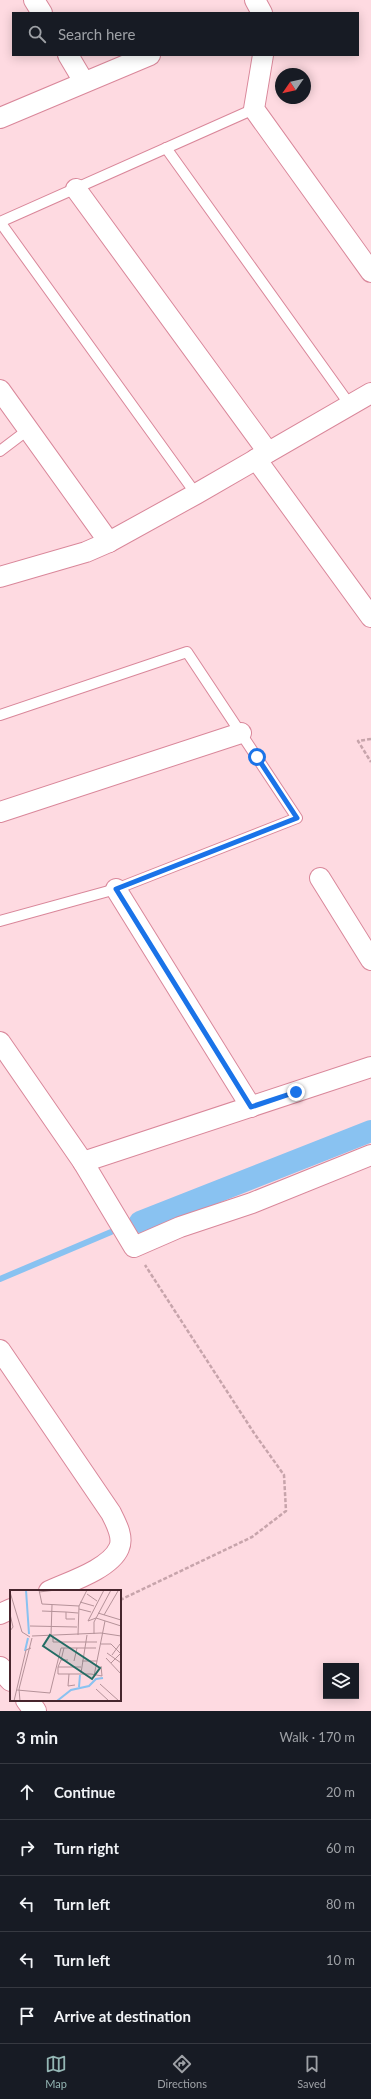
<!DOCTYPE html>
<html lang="en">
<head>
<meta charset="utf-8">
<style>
	:root { --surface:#171b24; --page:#20242c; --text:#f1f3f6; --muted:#9ea1a6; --line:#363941; --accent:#94b6b4 }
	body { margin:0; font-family:Lato,sans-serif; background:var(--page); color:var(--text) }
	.controls { position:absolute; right:12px; bottom:12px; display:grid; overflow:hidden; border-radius:0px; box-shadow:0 2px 10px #0003 }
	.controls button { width:36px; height:36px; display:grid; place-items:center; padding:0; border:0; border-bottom:1px solid var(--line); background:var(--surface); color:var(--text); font:20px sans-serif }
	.compass { position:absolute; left:275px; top:68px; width:36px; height:36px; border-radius:50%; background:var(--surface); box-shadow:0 2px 10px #0003; rotate:236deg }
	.stop { position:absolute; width:12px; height:12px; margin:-9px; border:3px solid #1a73e8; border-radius:50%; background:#fff }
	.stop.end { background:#1a73e8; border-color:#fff; box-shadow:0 1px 4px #0008 }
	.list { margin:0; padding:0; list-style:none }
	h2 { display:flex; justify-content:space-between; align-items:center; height:52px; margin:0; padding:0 16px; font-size:17px }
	h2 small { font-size:13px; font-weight:400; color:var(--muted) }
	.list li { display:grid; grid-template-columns:26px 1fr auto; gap:12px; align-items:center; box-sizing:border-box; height:56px; padding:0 16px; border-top:1px solid var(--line) }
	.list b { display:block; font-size:15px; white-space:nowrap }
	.list em { font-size:13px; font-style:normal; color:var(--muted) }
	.icon { flex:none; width:22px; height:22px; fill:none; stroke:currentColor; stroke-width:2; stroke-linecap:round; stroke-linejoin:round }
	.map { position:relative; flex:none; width:371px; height:1711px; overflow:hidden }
	.search { position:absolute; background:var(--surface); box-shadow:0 2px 10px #0003; left:12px; right:12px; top:12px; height:44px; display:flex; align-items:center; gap:10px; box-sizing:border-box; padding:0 14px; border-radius:0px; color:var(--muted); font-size:15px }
	.sheet { height:332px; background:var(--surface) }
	nav { display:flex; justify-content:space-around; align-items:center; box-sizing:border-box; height:56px; border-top:1px solid var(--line); background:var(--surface); font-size:11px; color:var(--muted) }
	nav a { display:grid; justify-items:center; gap:2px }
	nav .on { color:var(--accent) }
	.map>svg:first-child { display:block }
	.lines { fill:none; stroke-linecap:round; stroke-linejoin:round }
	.stream { stroke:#89c2f1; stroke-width:6 }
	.canal { stroke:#89c2f1; stroke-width:22 }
	.lane-casing { stroke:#d9879a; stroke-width:12 }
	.street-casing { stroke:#d9879a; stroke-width:22 }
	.secondary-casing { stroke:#d9879a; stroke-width:24 }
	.path { stroke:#c7a4ab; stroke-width:2.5; stroke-dasharray:4 2; stroke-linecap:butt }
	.lane { stroke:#fff; stroke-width:10 }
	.street { stroke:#fff; stroke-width:20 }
	.secondary { stroke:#fff; stroke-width:22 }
	.route { stroke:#1a73e8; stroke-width:5 }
	.inset-river { fill:none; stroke:#89c2f1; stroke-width:2 }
	.inset-road { fill:none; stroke:#b59299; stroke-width:1 }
	.view { fill:#236c64; fill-opacity:0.15; stroke:#236c64; stroke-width:2 }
	.inset-edge { fill:none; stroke:#47252d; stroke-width:2 }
</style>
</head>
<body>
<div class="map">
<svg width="371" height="1711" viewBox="0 0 371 1711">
	<rect width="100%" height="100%" fill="#fedae1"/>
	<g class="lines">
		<path class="stream" d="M0 1279 111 1232"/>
		<path class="canal" d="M140 1222 371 1131"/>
		<g class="lane-casing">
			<g id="lane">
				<path d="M166 148 350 405"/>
				<path d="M0 222 196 494"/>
				<path d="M0 222 254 109"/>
				<path d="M0 451 29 429"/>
				<path d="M0 715 187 652 297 818 116 889 0 921"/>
			</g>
		</g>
		<g class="street-casing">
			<g id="street">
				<path d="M34 0 42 13"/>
				<path d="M255 0 262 13"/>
				<path d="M68 55 84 82"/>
				<path d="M263 55 254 109 371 272"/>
				<path d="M0 118 150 55"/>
				<path d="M76 189 268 452"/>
				<path d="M0 390 109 542"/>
				<path d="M256 459 371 617"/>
				<path d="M0 577 86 552 109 542 196 494 371 393"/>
				<path d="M0 812 241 733"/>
				<path d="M320 878 371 960"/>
				<path d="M116 889 251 1107"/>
				<path d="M0 1042 83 1162 134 1247 180 1227 252 1203 371 1155"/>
				<path d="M83 1162 371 1067"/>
				<path d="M0 1350 111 1513C116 1523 124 1537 119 1548 110 1569 69 1582 49 1591"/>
				<path d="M0 1614 11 1609"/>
			</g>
		</g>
		<g class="secondary-casing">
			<g id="secondary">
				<path d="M0 1668 11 1680"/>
				<path d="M27 1700 35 1711"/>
			</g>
		</g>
		<g class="path">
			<path d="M371 739 358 741 371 762"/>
			<path d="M120 1600 252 1537 286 1511 284 1475 254 1433 145 1265"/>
		</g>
		<use href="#lane" class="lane"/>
		<use href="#street" class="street"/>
		<use href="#secondary" class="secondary"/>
	</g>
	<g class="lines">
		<path class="route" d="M257 757 297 818 116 889 251 1107 296 1092"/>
	</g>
	<g transform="translate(10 1590)">
		<rect width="111" height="111" fill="#fedae1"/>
		<path class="inset-river" d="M16 0 19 44M15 61 18 48M69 97 70 85M47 111 61 100 79 96 86 89 93 88"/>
		<path class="inset-road" d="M29 0 32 14 69 16M0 2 12 42 20 47M29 2 46 0M77 4 87 11M70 12 84 16M69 19 81 22M32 21 56 22M88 23 111 30M0 24 3 37 0 41M94 25 108 1M65 29H56V22L68 23M78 31 86 28 111 36M78 31 94 0M20 36 67 37M84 44V32L101 0M41 45 42 15M68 45 69 16 77 0M22 46 91 43 111 46M43 46V52H87M91 54H101L111 64M54 58 51 70H58M97 63 111 73M102 65 110 54M96 68 111 84M51 70 48 77H71M64 71 67 58M72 71H87M101 73 111 63M48 77V84H81L92 86 91 76M71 83 77 45M59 84 58 96 65 95M84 86 95 31M90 94 109 111M86 99 99 111M7 100 40 103 51 58H86M4 111 16 60 21 58M10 111 9 99 22 48"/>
		<path class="view" d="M40 45 90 78 82 89 33 56Z"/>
		<rect width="111" height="111" class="inset-edge"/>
	</g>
</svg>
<div class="controls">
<button><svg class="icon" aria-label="layers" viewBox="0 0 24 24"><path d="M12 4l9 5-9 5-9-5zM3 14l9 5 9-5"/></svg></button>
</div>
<svg class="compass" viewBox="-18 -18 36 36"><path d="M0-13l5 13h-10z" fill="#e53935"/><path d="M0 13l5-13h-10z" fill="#9ea1a6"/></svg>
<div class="stop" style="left:257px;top:757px"></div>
<div class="stop end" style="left:296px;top:1092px"></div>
<div class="search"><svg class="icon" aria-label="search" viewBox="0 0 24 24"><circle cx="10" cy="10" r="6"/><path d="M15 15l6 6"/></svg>Search here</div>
</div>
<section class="sheet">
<h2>3 min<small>Walk · 170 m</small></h2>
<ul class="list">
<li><svg class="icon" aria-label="ahead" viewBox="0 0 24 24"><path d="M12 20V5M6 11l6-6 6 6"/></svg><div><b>Continue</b></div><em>20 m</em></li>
<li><svg class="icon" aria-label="right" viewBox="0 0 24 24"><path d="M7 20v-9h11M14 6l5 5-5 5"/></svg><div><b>Turn right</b></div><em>60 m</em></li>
<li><svg class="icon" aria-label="left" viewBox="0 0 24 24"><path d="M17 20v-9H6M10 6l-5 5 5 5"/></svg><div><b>Turn left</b></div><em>80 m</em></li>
<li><svg class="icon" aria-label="left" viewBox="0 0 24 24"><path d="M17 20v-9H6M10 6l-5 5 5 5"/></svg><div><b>Turn left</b></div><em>10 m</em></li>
<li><svg class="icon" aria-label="arrive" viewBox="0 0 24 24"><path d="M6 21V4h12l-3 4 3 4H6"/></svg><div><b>Arrive at destination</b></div></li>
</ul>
</section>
<nav>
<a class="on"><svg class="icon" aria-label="map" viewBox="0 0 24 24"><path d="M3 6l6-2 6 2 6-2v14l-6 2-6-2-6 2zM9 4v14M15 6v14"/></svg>Map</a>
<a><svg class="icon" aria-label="directions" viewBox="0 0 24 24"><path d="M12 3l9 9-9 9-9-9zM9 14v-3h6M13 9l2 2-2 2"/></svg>Directions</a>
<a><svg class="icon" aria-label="saved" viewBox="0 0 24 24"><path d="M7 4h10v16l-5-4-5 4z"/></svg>Saved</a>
</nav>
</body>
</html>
